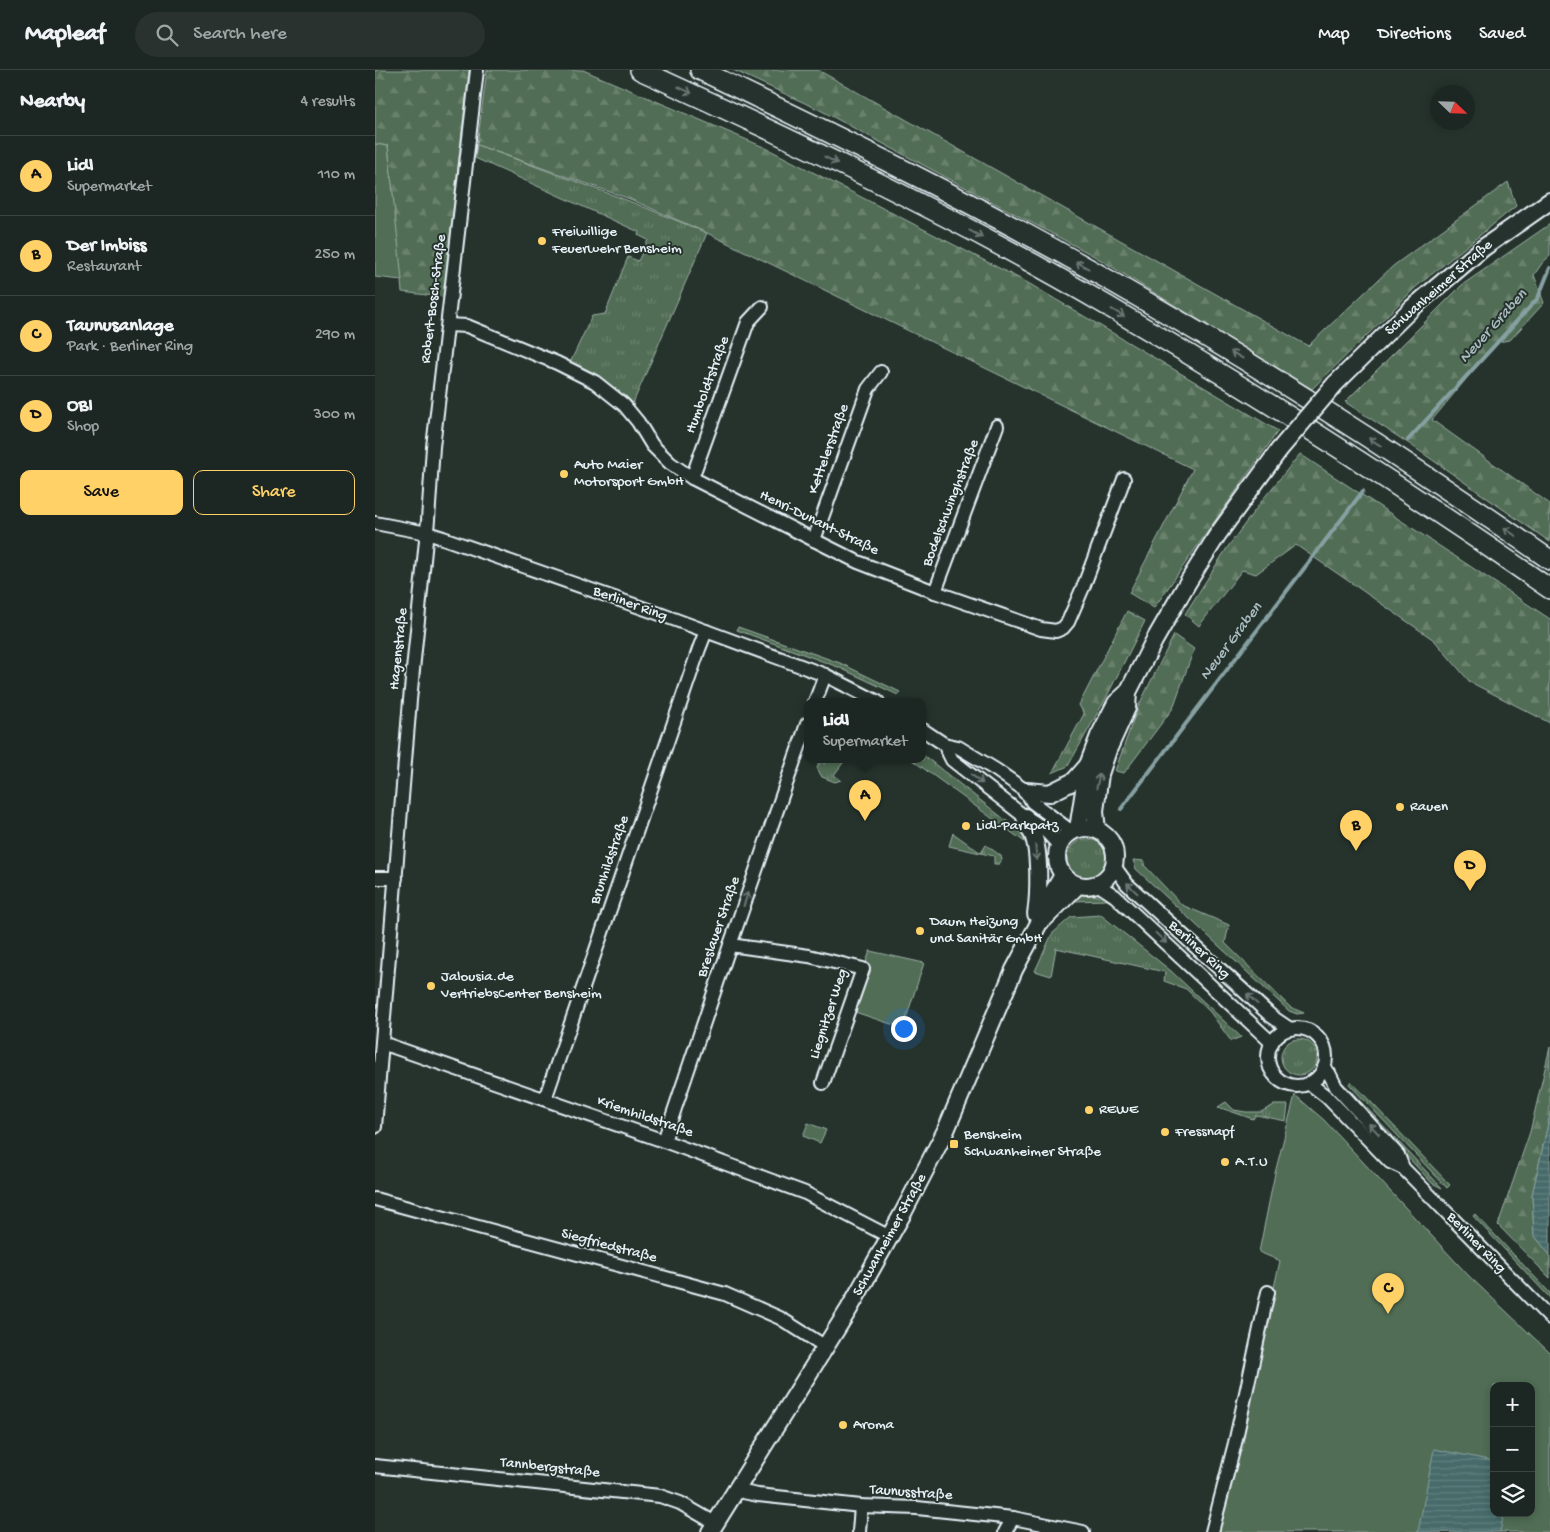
<!DOCTYPE html>
<html lang="en">
<head>
<meta charset="utf-8">
<style>
	:root { --surface:#1c2622; --page:#29322f; --text:#f1f3f6; --muted:#a0a5a5; --line:#3a4340; --accent:#ffd166 }
	body { margin:0; font-family:"Gochi Hand",sans-serif; background:var(--page); color:var(--text) }
	.controls { position:absolute; right:15px; bottom:15px; display:grid; overflow:hidden; border-radius:10px; box-shadow:0 2px 8px #0003 }
	.controls button { width:45px; height:45px; display:grid; place-items:center; padding:0; border:0; border-bottom:1px solid var(--line); background:var(--surface); color:var(--text); font:25px sans-serif }
	.compass { position:absolute; left:1055px; top:15px; width:45px; height:45px; border-radius:50%; background:var(--surface); box-shadow:0 2px 8px #0003; rotate:113deg }
	.you { position:absolute; left:528px; top:958px; width:18px; height:18px; margin:-12px; border:4px solid #fff; border-radius:50%; background:#1a73e8; box-shadow:0 0 0 8px #1a73e833 }
	.badge { display:grid; place-items:center; width:32px; height:32px; border-radius:50%; background:var(--accent); color:#111; font-size:16px; font-weight:700 }
	.pin { position:absolute; translate:-50% -41px; filter:drop-shadow(0 1px 2px #0008) }
	.pin::after { content:''; position:absolute; top:26px; width:18px; height:15px; background:inherit; clip-path:polygon(0 0,100% 0,50% 100%) }
	.popup { position:absolute; left:429px; top:628px; width:122px; height:65px; box-sizing:border-box; display:grid; place-content:center; border-radius:10px; background:var(--surface); filter:drop-shadow(0 1px 4px #0005); font-size:16px; white-space:nowrap; color:var(--muted) }
	.popup b { font-size:19px; color:var(--text) }
	.popup::after { content:''; position:absolute; left:50%; top:100%; margin-left:-10px; border:10px solid transparent; border-top-color:var(--surface) }
	.list { margin:0; padding:0; list-style:none }
	h2 { display:flex; justify-content:space-between; align-items:center; height:65px; margin:0; padding:0 20px; font-size:21px }
	h2 small { font-size:16px; font-weight:400; color:var(--muted) }
	.list li { display:grid; grid-template-columns:32px 1fr auto; gap:15px; align-items:center; box-sizing:border-box; height:80px; padding:0 20px; border-top:1px solid var(--line) }
	.list b { display:block; font-size:19px; white-space:nowrap }
	.list p { margin:0; font-size:16px; white-space:nowrap; color:var(--muted) }
	.list em { font-size:16px; font-style:normal; color:var(--muted) }
	.actions { display:flex; gap:10px; padding:15px 20px }
	.actions a { flex:1; padding:11px 0; border:1px solid var(--accent); border-radius:10px; text-align:center; font-size:18px; color:var(--accent) }
	.actions .main { background:var(--accent); color:#111 }
	.icon { flex:none; width:28px; height:28px; fill:none; stroke:currentColor; stroke-width:2; stroke-linecap:round; stroke-linejoin:round }
	.map { position:relative; flex:none; width:1175px; height:1462px; overflow:hidden }
	header { display:flex; align-items:center; gap:30px; box-sizing:border-box; height:70px; padding:0 25px; background:var(--surface); border-bottom:1px solid var(--line) }
	header strong { font-size:24px }
	nav { display:flex; gap:28px; margin-inline-start:auto; font-size:18px }
	.search { width:350px; height:45px; background:var(--page); display:flex; align-items:center; gap:12px; box-sizing:border-box; padding:0 18px; border-radius:28px; color:var(--muted); font-size:19px }
	main { display:flex }
	aside { flex:1; background:var(--surface) }
	.map>svg:first-child { display:block }
	.grass { fill:url(#grass-tufts); stroke:#9cafa6 }
	.forest { fill:url(#forest-firs); stroke:#9cafa6 }
	.park { fill:#516d54; stroke:#9cafa6; fill-rule:evenodd }
	.water { fill:url(#water-rules); stroke:#87a1a3 }
	.lines { fill:none; stroke-linecap:round; stroke-linejoin:round }
	.stream { stroke:#87a1a3; stroke-width:4 }
	.minor-casing { stroke:#e8f1f8; stroke-width:16 }
	.major-casing { stroke:#e8f1f8; stroke-width:20 }
	.highway-casing { stroke:#e8f1f8; stroke-width:22 }
	.minor { stroke:#26332d; stroke-width:12 }
	.major { stroke:#26332d; stroke-width:16 }
	.highway { stroke:#26332d; stroke-width:19 }
	.major-bridge-casing { stroke:#e8f1f8; stroke-width:20; stroke-linecap:butt }
	.major-bridge { stroke:#26332d; stroke-width:16 }
	.oneway { stroke:#6a7674 }
	.poi-dot { fill:#ffd166; stroke:#26332d; stroke-width:2 }
	.labels { text-anchor:middle; dominant-baseline:central; stroke-width:4; stroke-linejoin:round; paint-order:stroke }
	.poi-label { font-size:15px; fill:#e8f1f8; stroke:#26332d; text-anchor:start }
	.street-label { font-size:15px; fill:#e8f1f8; stroke:#26332d }
	.water-label { font-size:16px; font-style:italic; fill:#a8bbbf; stroke:#26332d }
</style>
</head>
<body>
<header>
<strong>Mapleaf</strong>
<div class="search"><svg class="icon" aria-label="search" viewBox="0 0 24 24"><circle cx="10" cy="10" r="6"/><path d="M15 15l6 6"/></svg>Search here</div>
<nav><a>Map</a><a>Directions</a><a>Saved</a></nav>
</header>
<main>
<aside>
<h2>Nearby<small>4 results</small></h2>
<ul class="list">
<li><span class="badge">A</span><div><b>Lidl</b><p>Supermarket</p></div><em>110 m</em></li>
<li><span class="badge">B</span><div><b>Der Imbiss</b><p>Restaurant</p></div><em>250 m</em></li>
<li><span class="badge">C</span><div><b>Taunusanlage</b><p>Park · Berliner Ring</p></div><em>290 m</em></li>
<li><span class="badge">D</span><div><b>OBI</b><p>Shop</p></div><em>300 m</em></li>
</ul>
<div class="actions"><a class="main">Save</a><a>Share</a></div>
</aside>
<div class="map">
<svg width="1175" height="1462" viewBox="0 0 1175 1462">
	<defs>
		<pattern id="grass-tufts" width="24" height="20" patternUnits="userSpaceOnUse" patternTransform="scale(1.25)"><rect width="24" height="20" fill="#516d54"/><path d="M3 7l-1-3M5 7V3M7 7l1-3M15 17l-1-3M17 17v-4M19 17l1-3" fill="none" stroke="#6a826d"/></pattern>
		<pattern id="forest-firs" width="22" height="20" patternUnits="userSpaceOnUse" patternTransform="scale(1.25)"><rect width="22" height="20" fill="#516d54"/><path d="M5 1l3.5 6h-7zM16 11l3.5 6h-7z" fill="#6a826d"/></pattern>
		<pattern id="water-rules" width="6" height="5" patternUnits="userSpaceOnUse" patternTransform="scale(1.25)"><rect width="6" height="5" fill="#476b6a"/><path d="M0 2.5h6" fill="none" stroke="#628180"/></pattern>
	</defs>
	<rect width="100%" height="100%" fill="#26332d"/>
	<filter id="ink" filterUnits="userSpaceOnUse"><feTurbulence type="fractalNoise" baseFrequency=".02" numOctaves="2"/><feDisplacementMap in="SourceGraphic" scale="10" xChannelSelector="R" yChannelSelector="G"/><feConvolveMatrix kernelMatrix="1 2 1 2 8 2 1 2 1" color-interpolation-filters="sRGB"/></filter>
	<g filter="url(#ink)">
		<g class="grass">
			<path d="M102 75 254 131 332 163 258 333 251 326 195 293 217 246 230 244 253 187 263 191 273 170 263 165 264 162 100 88Z"/>
			<path d="M363 557 465 593 525 622 523 625 463 597 362 560Z"/>
			<path d="M548 685 643 760 651 767V773L537 690H548Z"/>
			<path d="M452 690H470L459 705 466 710 460 712 447 707 442 698 444 691 450 694Z"/>
			<path d="M578 763 606 783 611 775 626 786 627 790 624 794H619V786L574 776Z"/>
			<circle cx="712" cy="789" r="20"/>
			<path d="M758 790 770 791 769 795 807 835 854 855 850 873 915 937 929 943 922 944 914 941 761 799Z"/>
			<path d="M762 813 898 937 895 940 759 816Z"/>
			<path d="M706 824C716 826 724 825 734 828L731 830 699 831 696 829Z"/>
			<path d="M743 835 876 959 875 961 740 837Z"/>
			<path d="M726 845 796 901 866 967 856 971 835 942 811 919 789 911 790 902 681 878 676 906 660 901 677 864 696 847Z"/>
			<circle cx="924" cy="987" r="18"/>
			<path d="M976 1011 1075 1115 1072 1118 974 1014Z"/>
			<path d="M972 1017 1067 1118 1057 1113 969 1019Z"/>
			<path d="M851 1032 859 1040 871 1042H886L899 1035H913L911 1051 881 1045 878 1049 843 1037Z"/>
			<path d="M1100 1144 1175 1223V1228L1098 1146Z"/>
		</g>
		<g class="forest">
			<path d="M0 0H94L68 227 27 222 13 76 0 74Z"/>
			<path d="M112 0H208L391 78 653 213 903 361 779 538 754 523 818 399 332 163 255 129 102 75Z"/>
			<path d="M358 0H443L933 276 1018 196 1133 112 1141 136 1041 217 937 319 719 186 445 40Z"/>
			<path d="M1175 154V186L1168 192 1159 205 1169 233 1135 270 1122 272 1057 350 1175 434V472L1036 375 970 332 1087 215Z"/>
			<path d="M925 384 1175 549V653L1095 612 1059 570 921 475 881 504 867 500 824 556 810 544 852 478 889 428Z"/>
			<path d="M752 541 770 551 731 628 693 696 677 703 709 644 704 635Z"/>
			<path d="M799 565 819 579 798 638 749 703 740 701 763 637Z"/>
			<path d="M1175 977V1045L1157 1125 1159 1165 1175 1185V1208L1123 1155 1155 1062Z"/>
		</g>
		<g class="park">
			<path d="M0 74 13 76 27 210 0 207Z"/>
			<path d="M495 881 549 893 528 958 474 940Z"/>
			<path d="M920 1025 949 1050 1093 1205 1175 1283V1462H843L905 1191 884 1182 900 1103ZM1119 1316H1156V1443H1119Z"/>
			<path d="M433 1053 451 1060 445 1073 428 1066Z"/>
		</g>
		<g class="water">
			<path d="M1175 1045V1185L1159 1165 1157 1125Z"/>
			<path d="M1059 1379 1119 1391V1443H1129L1125 1462H1043Z"/>
		</g>
		<g class="lines">
			<g class="stream">
				<path d="M1033 370 1163 228 1175 198"/>
				<path d="M746 739 988 421"/>
			</g>
			<g class="minor-casing">
				<g id="minor">
					<path d="M73 255 92 256 182 293 220 312 249 335 263 352 277 375 295 393 317 408 439 470 483 492 560 522 666 559 681 561 688 558 693 552 709 515 749 409"/>
					<path d="M317 408 373 252 387 237"/>
					<path d="M0 453 52 463 68 468 282 543 450 605 503 632"/>
					<path d="M439 470 493 319 506 302"/>
					<path d="M560 522 622 356"/>
					<path d="M440 632 450 605"/>
					<path d="M548 660 569 674 583 677 621 700 651 721 657 732 697 762"/>
					<path d="M569 674 577 690 650 747C665 754 674 764 684 776"/>
					<path d="M739 796 752 814 896 946 915 959"/>
					<path d="M0 808H21"/>
					<path d="M722 814 740 826 897 973"/>
					<path d="M355 875 434 886 488 899 448 1013"/>
					<circle cx="922" cy="987" r="29"/>
					<path d="M7 973 289 1071 430 1123 515 1167"/>
					<path d="M949 997 954 1003 961 1017 1023 1085 1028 1098"/>
					<path d="M934 1013 952 1027 1015 1092 1028 1098 1175 1248"/>
					<path d="M170 1029 324 579 331 561"/>
					<path d="M0 1057 35 630 53 450 58 377 102 0"/>
					<path d="M289 1071 355 875 432 654"/>
					<path d="M0 1129 350 1224 405 1248 451 1277"/>
					<path d="M0 1396 285 1426 305 1433 340 1453"/>
					<path d="M362 1419 368 1422 383 1425 486 1436 542 1438 638 1448 708 1462"/>
					<path d="M484 1462 486 1436"/>
					<path d="M630 1462 638 1448"/>
					<path d="M837 1462 860 1373 893 1222"/>
				</g>
			</g>
			<g class="major-casing">
				<g id="major">
					<path d="M960 314 1037 238 1108 178 1175 131"/>
					<path d="M651 721 675 723 699 711 713 695"/>
					<path d="M650 747C652 754 655 759 658 765 665 782 664 825 661 844"/>
					<circle cx="711" cy="787" r="29"/>
					<path d="M703 759 713 695 724 666 741 633 753 622 779 571 813 512 843 464 904 380"/>
					<path d="M722 760 720 741 725 704 733 680 752 638 753 622"/>
					<path d="M668 850 703 815"/>
					<path d="M335 1462 474 1239 528 1143 571 1060 639 900 664 853 666 842 688 805"/>
				</g>
			</g>
			<g class="highway-casing">
				<g id="highway">
					<path d="M265 0C423 72 581 147 731 235 883 324 1031 419 1175 519"/>
					<path d="M325 0C467 68 610 138 746 217 893 301 1036 393 1175 490"/>
				</g>
			</g>
			<use href="#minor" class="minor"/>
			<use href="#major" class="major"/>
			<use href="#highway" class="highway"/>
			<g class="major-bridge-casing">
				<path id="major-bridge" d="M904 380 960 314"/>
			</g>
			<use href="#major-bridge" class="major-bridge"/>
		</g>
		<defs><path id="oneway-shaft" d="M-6 0H5M1.5-3L5.5 0L1.5 3" fill="none" stroke-width="1.6" stroke-linecap="round" stroke-linejoin="round" transform="scale(1.25)"/></defs>
		<g class="oneway">
			<use href="#oneway-shaft" transform="translate(310 20) rotate(25)"/>
			<use href="#oneway-shaft" transform="translate(456 90) rotate(27)"/>
			<use href="#oneway-shaft" transform="translate(601 164) rotate(28)"/>
			<use href="#oneway-shaft" transform="translate(707 195) rotate(-151)"/>
			<use href="#oneway-shaft" transform="translate(743 243) rotate(31)"/>
			<use href="#oneway-shaft" transform="translate(862 285) rotate(-149)"/>
			<use href="#oneway-shaft" transform="translate(1000 372) rotate(-147)"/>
			<use href="#oneway-shaft" transform="translate(1135 462) rotate(-145)"/>
			<use href="#oneway-shaft" transform="translate(602 709) rotate(38)"/>
			<use href="#oneway-shaft" transform="translate(723 711) rotate(-78)"/>
			<use href="#oneway-shaft" transform="translate(661 783) rotate(85)"/>
			<use href="#oneway-shaft" transform="translate(757 818) rotate(-136)"/>
			<use href="#oneway-shaft" transform="translate(371 829) rotate(-71)"/>
			<use href="#oneway-shaft" transform="translate(786 868) rotate(43)"/>
			<use href="#oneway-shaft" transform="translate(877 929) rotate(-137)"/>
			<use href="#oneway-shaft" transform="translate(999 1059) rotate(-133)"/>
		</g>
	</g>
	<g class="poi-dot">
		<circle cx="167" cy="171" r="5"/>
		<circle cx="189" cy="404" r="5"/>
		<circle cx="1025" cy="737" r="5"/>
		<circle cx="591" cy="756" r="5"/>
		<circle cx="545" cy="861" r="5"/>
		<circle cx="56" cy="916" r="5"/>
		<circle cx="714" cy="1040" r="5"/>
		<circle cx="790" cy="1062" r="5"/>
		<rect x="574" y="1069" width="10" height="10" rx="2.5"/>
		<circle cx="850" cy="1092" r="5"/>
		<circle cx="468" cy="1355" r="5"/>
	</g>
	<g class="labels">
		<g class="poi-label">
			<text x="177" y="162">Freiwillige<tspan x="177" dy="17">Feuerwehr Bensheim</tspan></text>
			<text x="199" y="395">Auto Maier<tspan x="199" dy="17">Motorsport GmbH</tspan></text>
			<text x="1035" y="737">Rauen</text>
			<text x="601" y="756">Lidl-Parkpatz</text>
			<text x="555" y="852">Daum Heizung<tspan x="555" dy="17">und Sanitär GmbH</tspan></text>
			<text x="66" y="907">Jalousia.de<tspan x="66" dy="17">VertriebsCenter Bensheim</tspan></text>
			<text x="724" y="1040">REWE</text>
			<text x="800" y="1062">Fressnapf</text>
			<text x="589" y="1065">Bensheim<tspan x="589" dy="17">Schwanheimer Straße</tspan></text>
			<text x="860" y="1092">A.T.U</text>
			<text x="478" y="1355">Aroma</text>
		</g>
		<g class="street-label">
			<text transform="translate(1064 218) rotate(-41)">Schwanheimer Straße</text>
			<text transform="translate(59 229) rotate(-83)">Robert-Bosch-Straße</text>
			<text transform="translate(333 315) rotate(-70)">Humboldtstraße</text>
			<text transform="translate(454 379) rotate(-70)">Kettelerstraße</text>
			<text transform="translate(576 433) rotate(-69)">Bodelschwinghstraße</text>
			<text transform="translate(444 453) rotate(26)">Henri-Dunant-Straße</text>
			<text transform="translate(255 534) rotate(20)">Berliner Ring</text>
			<text transform="translate(24 579) rotate(-84)">Hagenstraße</text>
			<text transform="translate(235 790) rotate(-71)">Brunhildstraße</text>
			<text transform="translate(344 857) rotate(-71)">Breslauer Straße</text>
			<text transform="translate(824 880) rotate(43)">Berliner Ring</text>
			<text transform="translate(454 944) rotate(-72)">Liegnitzer Weg</text>
			<text transform="translate(270 1047) rotate(19)">Kriemhildstraße</text>
			<text transform="translate(515 1165) rotate(-61)">Schwanheimer Straße</text>
			<text transform="translate(1101 1173) rotate(46)">Berliner Ring</text>
			<text transform="translate(234 1176) rotate(15)">Siegfriedstraße</text>
			<text transform="translate(175 1398) rotate(6)">Tannbergstraße</text>
			<text transform="translate(536 1423) rotate(4)">Taunusstraße</text>
		</g>
		<g class="water-label">
			<text transform="translate(1119 257) rotate(-48)">Neuer Graben</text>
			<text transform="translate(857 572) rotate(-53)">Neuer Graben</text>
		</g>
	</g>
</svg>
<div class="controls">
<button>+</button>
<button>−</button>
<button><svg class="icon" aria-label="layers" viewBox="0 0 24 24"><path d="M12 4l9 5-9 5-9-5zM3 14l9 5 9-5"/></svg></button>
</div>
<svg class="compass" viewBox="-18 -18 36 36"><path d="M0-13l5 13h-10z" fill="#e53935"/><path d="M0 13l5-13h-10z" fill="#a0a5a5"/></svg>
<div class="you"></div>
<div class="pin badge" style="left:490px;top:751px">A</div>
<div class="popup"><b>Lidl</b>Supermarket</div>
<div class="pin badge" style="left:981px;top:781px">B</div>
<div class="pin badge" style="left:1013px;top:1244px">C</div>
<div class="pin badge" style="left:1095px;top:821px">D</div>
</div>
</main>
</body>
</html>
